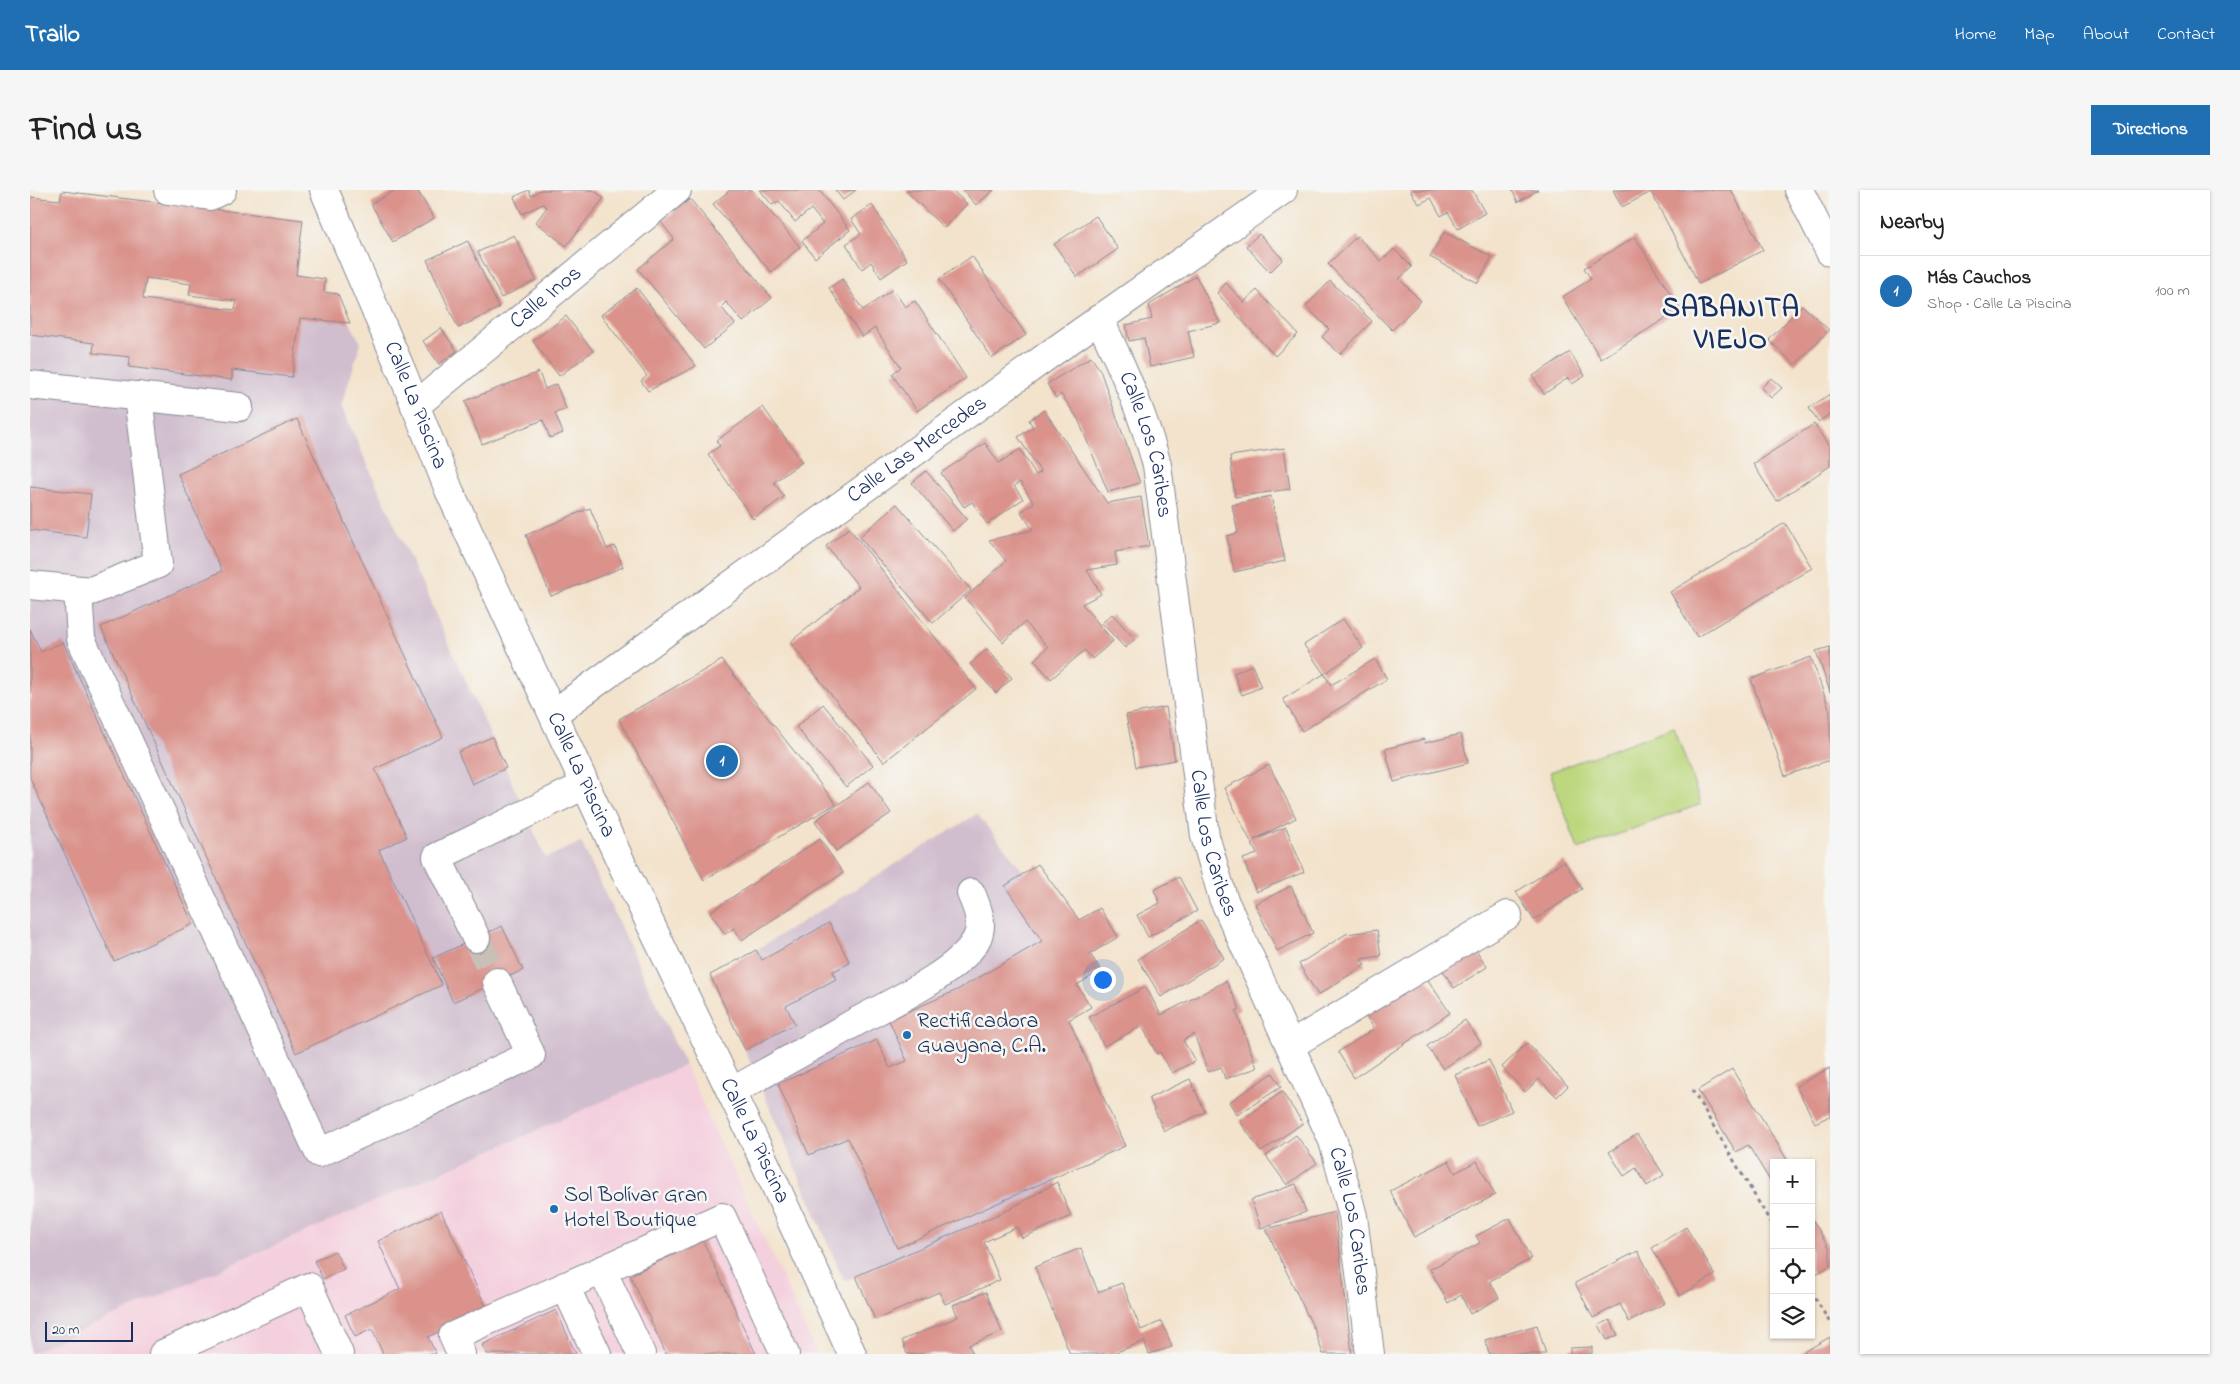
<!DOCTYPE html>
<html lang="en">
<head>
<meta charset="utf-8">
<style>
	:root { --surface:#fff; --page:#f6f6f6; --text:#222; --muted:#767676; --line:#e0e0e0; --accent:#1f6fb2 }
	body { margin:0; font-family:"Indie Flower",sans-serif; background:var(--page); color:var(--text) }
	.controls { position:absolute; right:15px; bottom:15px; display:grid; overflow:hidden; border-radius:0px; box-shadow:0 1px 4px #0004 }
	.controls button { width:45px; height:45px; display:grid; place-items:center; padding:0; border:0; border-bottom:1px solid var(--line); background:var(--surface); color:var(--text); font:25px sans-serif }
	.scale { position:absolute; left:15px; bottom:12px; width:88px; box-sizing:border-box; padding-left:5px; border:2px solid #1b2f5e; border-top:0; font-size:14px; line-height:18px; white-space:nowrap; color:#1b2f5e; -webkit-text-stroke:4px #f6f6f2; paint-order:stroke }
	.you { position:absolute; left:1072px; top:789px; width:18px; height:18px; margin:-12px; border:4px solid #fff; border-radius:50%; background:#1a73e8; box-shadow:0 0 0 8px #1a73e833 }
	.badge { display:grid; place-items:center; width:32px; height:32px; border-radius:50%; background:var(--accent); color:#fff; font-size:16px; font-weight:700 }
	.pin { position:absolute; translate:-50% -50%; border:2px solid #fff; box-shadow:0 1px 5px #0006 }
	.list { margin:0; padding:0; list-style:none }
	h2 { display:flex; justify-content:space-between; align-items:center; height:65px; margin:0; padding:0 20px; font-size:21px }
	h2 small { font-size:16px; font-weight:400; color:var(--muted) }
	.list li { display:grid; grid-template-columns:32px 1fr auto; gap:15px; align-items:center; box-sizing:border-box; height:70px; padding:0 20px; border-top:1px solid var(--line) }
	.list b { display:block; font-size:19px; white-space:nowrap }
	.list p { margin:0; font-size:16px; white-space:nowrap; color:var(--muted) }
	.list em { font-size:16px; font-style:normal; color:var(--muted) }
	.icon { flex:none; width:28px; height:28px; fill:none; stroke:currentColor; stroke-width:2; stroke-linecap:round; stroke-linejoin:round }
	.map { position:relative; flex:none; width:1800px; height:1164px; overflow:hidden; border-radius:0px }
	header { display:flex; align-items:center; gap:30px; box-sizing:border-box; height:70px; padding:0 25px; background:var(--accent); color:#fff }
	header strong { font-size:24px }
	nav { display:flex; gap:28px; margin-inline-start:auto; font-size:18px }
	.intro { display:flex; align-items:center; justify-content:space-between; box-sizing:border-box; height:120px; padding:0 30px }
	h1 { margin:0; font-size:35px }
	.button { padding:12px 22px; border-radius:0px; background:var(--accent); color:#fff; font-size:18px; font-weight:700 }
	main { display:flex; gap:30px; padding:0 30px }
	aside { flex:1; background:var(--surface); border-radius:0px; box-shadow:0 1px 4px #0004 }
	.map>svg:first-child { display:block }
	.built { fill:#f4cfde }
	.industrial { fill:#d0bdce }
	.pitch { fill:#bcd77d; stroke:#6c836e }
	.building { fill:#da928b; fill-rule:evenodd }
	.lines { fill:none; stroke-linecap:round; stroke-linejoin:round }
	.minor-tunnel { stroke:#c8bfb6; stroke-width:28; stroke-dasharray:28 14; stroke-linecap:butt }
	.minor-casing { stroke:#878995; stroke-width:30 }
	.path { stroke:#878995; stroke-width:3; stroke-dasharray:4 4; stroke-linecap:butt }
	.minor { stroke:#fff; stroke-width:28 }
	.poi-dot { fill:#1f6fb2; stroke:#f6f6f2; stroke-width:2 }
	.labels { text-anchor:middle; dominant-baseline:central; stroke-width:5; stroke-linejoin:round; paint-order:stroke }
	.street-label { font-size:22px; fill:#1b2f5e; stroke:#f6f6f2 }
	.poi-label { font-size:22px; fill:#1b2f5e; stroke:#f6f6f2; text-anchor:start }
	.district-label { font-size:28px; font-weight:bold; letter-spacing:1px; fill:#1b2f5e; stroke:#f6f6f2 }
</style>
</head>
<body>
<header>
<strong>Trailo</strong>
<nav><a>Home</a><a>Map</a><a>About</a><a>Contact</a></nav>
</header>
<div class="intro"><h1>Find us</h1><a class="button">Directions</a></div>
<main>
<div class="map">
<svg width="1800" height="1164" viewBox="0 0 1800 1164">
	<rect width="100%" height="100%" fill="#f6f6f2"/>
	<filter id="ink" filterUnits="userSpaceOnUse"><feTurbulence type="fractalNoise" baseFrequency=".02" numOctaves="2"/><feDisplacementMap in="SourceGraphic" scale="10" xChannelSelector="R" yChannelSelector="G"/><feConvolveMatrix kernelMatrix="1 2 1 2 8 2 1 2 1" color-interpolation-filters="sRGB"/></filter>
	<filter id="wash" filterUnits="userSpaceOnUse"><feTurbulence type="fractalNoise" baseFrequency=".0096" numOctaves="4" result="noise"/><feDisplacementMap in="SourceGraphic" scale="20" xChannelSelector="R" yChannelSelector="G"/><feGaussianBlur stdDeviation="1.12" result="paint"/><feColorMatrix in="noise" values="0 0 0 0 0 0 0 0 0 0 0 0 0 0 0 0 0 1.4 0 .05"/><feComposite in="paint" operator="in"/></filter>
	<g filter="url(#wash)">
		<rect width="100%" height="100%" fill="#f3e3cc"/>
		<path class="built" d="M655 875 787 1164H0V1163Z"/>
		<g class="industrial">
			<path d="M0 95 320 133 331 153 311 216 516 668 551 652 655 875 0 1163Z"/>
			<path d="M947 624 995 683 1008 674 1049 730 1070 718 1088 747 1060 764 1071 780 1047 795 1061 817 1039 830 1095 956 1026 987 1027 992 980 1019 814 1091 715 860 680 785 726 760Z"/>
		</g>
		<path class="pitch" d="M1644 537 1671 614 1548 659 1520 582Z"/>
		<g id="blocks">
			<g class="building">
				<path d="M366 0H387L404 28 363 52 341 14Z"/>
				<path d="M499 0 501 6 510 0H563L574 8 536 56 506 32 517 17 513 14 492 24 484 7Z"/>
				<path d="M700 0H722L770 57 741 82 683 14Z"/>
				<path d="M730 0H789L820 40 785 68 772 51 793 34 781 19 765 32 749 11 742 15Z"/>
				<path d="M805 0H826L813 10Z"/>
				<path d="M878 0H922L937 14 914 38 876 1Z"/>
				<path d="M933 0H964L946 15Z"/>
				<path d="M1380 0H1442L1455 23 1428 39 1418 22 1411 26 1401 8 1389 14Z"/>
				<path d="M1482 0H1508L1488 12Z"/>
				<path d="M1583 0H1701L1733 60 1669 94 1621 2 1592 17Z"/>
				<path d="M32 1 273 30 266 85 295 89 294 102 308 104 320 133 270 128 262 187 202 180V190L99 177 100 167 63 163 64 153 0 145V7L30 10ZM116 88 161 94 159 105 207 111 205 120 113 109Z"/>
				<path d="M660 9 742 108 713 132 696 112 691 117 705 134 674 159 608 79 644 49 631 32Z"/>
				<path d="M842 15 877 70 851 88 841 72 832 79 816 54 831 44 821 29Z"/>
				<path d="M1066 26 1088 59 1047 87 1024 54Z"/>
				<path d="M1414 42 1462 67 1448 93 1400 67Z"/>
				<path d="M1229 44 1253 69 1240 82 1216 56Z"/>
				<path d="M484 45 506 90 471 108 448 62Z"/>
				<path d="M1327 46 1351 71 1364 59 1382 77 1369 89 1391 111 1362 140 1298 74Z"/>
				<path d="M1605 47 1650 119 1571 169 1532 107 1561 89 1554 78Z"/>
				<path d="M438 51 469 118 428 138 397 70Z"/>
				<path d="M942 66 996 145 962 168 909 89Z"/>
				<path d="M1166 86 1190 133 1158 141 1164 167 1120 177 1114 148 1099 151 1096 135 1122 129 1119 115Z"/>
				<path d="M812 89 833 120 863 99 875 117 885 111 936 188 887 221 862 184 871 177 845 138 832 147 799 98Z"/>
				<path d="M1300 91 1342 131 1310 164 1292 147 1299 139 1276 116Z"/>
				<path d="M1196 93 1214 112 1227 100 1268 144 1245 166 1187 103Z"/>
				<path d="M607 98 666 176 618 201 611 191 617 186 571 125Z"/>
				<path d="M1772 115 1799 140 1765 175 1739 150Z"/>
				<path d="M536 126 563 161 529 186 503 151Z"/>
				<path d="M411 138 427 161 409 174 393 151Z"/>
				<path d="M1540 162 1555 186 1542 194 1538 188 1514 204 1503 186Z"/>
				<path d="M1061 167 1070 180 1110 293 1078 302 1048 229 1031 204 1026 208 1017 194Z"/>
				<path d="M509 182 515 199 526 194 536 219 525 223 533 243 520 248 513 230 452 254 435 211Z"/>
				<path d="M1741 188 1752 198 1741 208 1731 198Z"/>
				<path d="M1800 204V224L1788 232 1779 218Z"/>
				<path d="M733 217 772 272 744 292 754 307 723 329 678 264 690 256 686 251Z"/>
				<path d="M1014 220 1077 313 1111 307 1119 356 1085 362 1087 375 1057 380 1071 404 1052 414 1083 451 1062 469 1055 460 1021 489 1004 470 1018 457 995 432 973 452 935 408 976 371 959 350 1003 340 991 322 1004 313 990 292 984 296 993 309 957 334 942 312 934 317 911 283 955 253 969 273 990 259 1006 285 1011 282 988 247 1003 237 999 230Z"/>
				<path d="M267 229 413 547 345 579 377 647 349 660 412 795 266 863 71 437 192 381 148 284Z"/>
				<path d="M1784 234 1800 258V276L1747 311 1723 274Z"/>
				<path d="M1254 258 1260 299 1205 307 1200 266Z"/>
				<path d="M896 281 937 329 923 341 882 293Z"/>
				<path d="M0 297 61 304 56 347 0 340Z"/>
				<path d="M1241 306 1255 371 1204 382 1197 346 1208 343 1202 315Z"/>
				<path d="M867 314 941 400 903 433 829 347Z"/>
				<path d="M560 318 577 359 585 356 593 377 521 406 496 345Z"/>
				<path d="M1755 333 1782 378 1667 447 1640 402Z"/>
				<path d="M819 338 946 499 854 572 760 452 829 397 796 356Z"/>
				<path d="M1082 424 1105 449 1095 458 1072 433Z"/>
				<path d="M1313 429 1333 458 1294 484 1274 455Z"/>
				<path d="M0 439 11 462 33 452 163 734 84 771 0 588Z"/>
				<path d="M1800 457V502L1786 461Z"/>
				<path d="M957 459 982 488 966 503 940 474Z"/>
				<path d="M1781 467 1800 521V570L1755 586 1721 489Z"/>
				<path d="M1345 469 1357 489 1272 541 1253 509 1294 484 1301 495Z"/>
				<path d="M692 470 806 614 674 690 589 529Z"/>
				<path d="M1222 475 1231 497 1212 505 1204 483Z"/>
				<path d="M793 514 843 575 816 597 766 537Z"/>
				<path d="M1136 517 1145 570 1106 577 1096 525Z"/>
				<path d="M1431 544 1438 573 1364 592 1355 559 1394 549 1395 553Z"/>
				<path d="M462 547 476 578 442 594 428 562Z"/>
				<path d="M1239 575 1266 628 1224 650 1256 637 1274 682 1226 702 1213 669 1227 664 1194 598Z"/>
				<path d="M839 592 861 623 806 661 785 631Z"/>
				<path d="M790 649 813 683 712 750 704 738 695 744 680 722Z"/>
				<path d="M1534 671 1552 699 1504 730 1486 702Z"/>
				<path d="M1008 674 1049 730 1070 718 1088 747 1060 764 1071 780 1047 795 1061 817 1039 830 1095 956 867 1058 818 948 779 965 748 894 847 850 860 878 877 871 859 830 927 800 1012 751 975 696Z"/>
				<path d="M1149 687 1167 721 1118 747 1107 725 1130 713 1124 700Z"/>
				<path d="M1261 696 1283 743 1247 761 1225 714Z"/>
				<path d="M1171 730 1194 768 1131 807 1108 769Z"/>
				<path d="M799 733 820 773 802 782 806 789 756 816 765 834 715 860 680 785 726 760 732 770Z"/>
				<path d="M472 736 493 780 423 812 403 768Z"/>
				<path d="M1347 740 1351 766 1331 769 1335 775 1288 805 1269 774 1316 744Z"/>
				<path d="M1443 755 1457 777 1424 798 1410 776Z"/>
				<path d="M1392 781 1420 823 1324 888 1308 862 1344 839 1333 821Z"/>
				<path d="M1196 791 1210 819 1206 821 1227 878 1195 889 1191 877 1178 882 1164 844 1153 850 1165 871 1142 883 1130 862 1127 864 1112 836 1074 856 1059 827 1116 797 1131 825Z"/>
				<path d="M1435 830 1451 853 1413 879 1397 856Z"/>
				<path d="M1497 853 1538 896 1527 907 1509 889 1495 902 1472 877Z"/>
				<path d="M1459 870 1482 921 1447 936 1425 885Z"/>
				<path d="M1800 878V926L1785 933 1766 896Z"/>
				<path d="M1702 879 1759 973H1744V997L1718 955 1706 962 1668 900Z"/>
				<path d="M1243 883 1251 897 1207 925 1199 912Z"/>
				<path d="M1160 889 1175 922 1134 941 1119 908Z"/>
				<path d="M1252 902 1273 933 1231 962 1210 931Z"/>
				<path d="M1607 944 1634 985 1617 996 1606 978 1594 986 1579 962Z"/>
				<path d="M1266 945 1287 973 1257 995 1236 966Z"/>
				<path d="M1419 971 1425 983 1447 971 1465 1005 1384 1047 1360 1001Z"/>
				<path d="M1027 992 1041 1026 992 1048 987 1037 954 1052 970 1090 915 1114 909 1102 845 1130 826 1086 980 1019Z"/>
				<path d="M1266 994 1276 1022 1231 1038 1221 1010Z"/>
				<path d="M411 1021 457 1119 398 1147 406 1164H353L342 1139 325 1147 315 1125 370 1099 348 1051Z"/>
				<path d="M1305 1022 1322 1164H1293L1285 1141 1236 1039Z"/>
				<path d="M1781 1027 1800 1059V1076L1784 1085 1781 1080Z"/>
				<path d="M1480 1028 1501 1069 1460 1091 1469 1108 1440 1124 1431 1105 1418 1113 1400 1079 1450 1053 1446 1046Z"/>
				<path d="M1656 1037 1685 1085 1650 1106 1622 1058Z"/>
				<path d="M673 1051 726 1164H636L600 1085Z"/>
				<path d="M1051 1058 1068 1102 1092 1093 1111 1140 1132 1131 1142 1157 1119 1164 1114 1151 1082 1164H1040L1005 1077Z"/>
				<path d="M305 1061 314 1079 293 1089 284 1071Z"/>
				<path d="M1608 1061 1635 1113 1599 1132 1590 1114 1563 1128 1545 1093Z"/>
				<path d="M956 1102 972 1142 939 1155 943 1164H877L872 1150 928 1127 923 1115Z"/>
				<path d="M526 1120 546 1164H457L452 1155Z"/>
				<path d="M1580 1130 1588 1145 1577 1150 1569 1135Z"/>
				<path d="M1507 1135 1516 1164H1459L1455 1150Z"/>
				<path d="M1800 1147V1164H1770Z"/>
				<path d="M1562 1157V1164H1540V1158Z"/>
			</g>
		</g>
	</g>
	<g filter="url(#ink)">
		<use href="#blocks" fill-opacity="0" stroke="#878995" stroke-width="1"/>
		<g class="lines">
			<path class="minor-tunnel" d="M446 748 467 792"/>
			<g class="minor-casing">
				<g id="minor">
					<path d="M138 0 180 6 192 0"/>
					<path id="s1" d="M294 0 372 182 419 300 596 683 736 975 822 1164"/>
					<path d="M1769 0 1800 62"/>
					<path id="s2" d="M1069 129C1093 177 1113 224 1127 275L1175 646 1193 708 1303 951 1323 1026 1340 1164"/>
					<path d="M0 195 209 217"/>
					<path id="s3" d="M385 216 647 0"/>
					<path d="M0 395 61 401 128 374 108 206"/>
					<path d="M48 400 51 449 289 963 501 865 467 792"/>
					<path id="s4" d="M523 524 1020 164 1253 0"/>
					<path d="M446 748 407 667 555 595"/>
					<path d="M1261 855 1478 725"/>
					<path d="M701 902C742 879 783 856 824 833 857 815 929 782 946 750 955 734 947 718 941 703"/>
					<path d="M572 1080 611 1164"/>
					<path d="M535 1096 567 1164"/>
					<path d="M133 1164 279 1097 309 1164"/>
					<path d="M431 1164 423 1146 692 1027 755 1164"/>
				</g>
			</g>
			<g class="path">
				<path d="M1662 900 1744 1038"/>
				<path d="M1781 1101 1800 1133"/>
			</g>
			<use href="#minor" class="minor"/>
		</g>
	</g>
	<g class="poi-dot">
		<circle cx="877" cy="845" r="5"/>
		<circle cx="524" cy="1019" r="5"/>
	</g>
	<g class="labels">
		<g class="street-label">
			<text stroke="none"><textPath href="#s3" startOffset="170">Calle Inos</textPath></text>
			<text stroke="none"><textPath href="#s1" startOffset="234">Calle La Piscina</textPath></text>
			<text stroke="none"><textPath href="#s2" startOffset="135">Calle Los Caribes</textPath></text>
			<text stroke="none"><textPath href="#s4" startOffset="450">Calle Las Mercedes</textPath></text>
			<text stroke="none"><textPath href="#s1" startOffset="639">Calle La Piscina</textPath></text>
			<text stroke="none"><textPath href="#s2" startOffset="540">Calle Los Caribes</textPath></text>
			<text stroke="none"><textPath href="#s1" startOffset="1044">Calle La Piscina</textPath></text>
			<text stroke="none"><textPath href="#s2" startOffset="945">Calle Los Caribes</textPath></text>
		</g>
		<g class="poi-label">
			<text x="887" y="832">Rectificadora<tspan x="887" dy="25">Guayana, C.A.</tspan></text>
			<text x="534" y="1006">Sol Bolívar Gran<tspan x="534" dy="25">Hotel Boutique</tspan></text>
		</g>
		<g class="district-label">
			<text x="1701" y="119">SABANITA<tspan x="1701" dy="32">VIEJO</tspan></text>
		</g>
	</g>
</svg>
<div class="controls">
<button>+</button>
<button>−</button>
<button><svg class="icon" aria-label="locate" viewBox="0 0 24 24"><circle cx="12" cy="12" r="6"/><path d="M12 2v4M12 18v4M2 12h4M18 12h4"/></svg></button>
<button><svg class="icon" aria-label="layers" viewBox="0 0 24 24"><path d="M12 4l9 5-9 5-9-5zM3 14l9 5 9-5"/></svg></button>
</div>
<div class="scale">20 m</div>
<div class="you"></div>
<div class="pin badge" style="left:692px;top:571px">1</div>
</div>
<aside>
<h2>Nearby<small></small></h2>
<ul class="list">
<li><span class="badge">1</span><div><b>Más Cauchos</b><p>Shop · Calle La Piscina</p></div><em>100 m</em></li>
</ul>
</aside>
</main>
</body>
</html>
